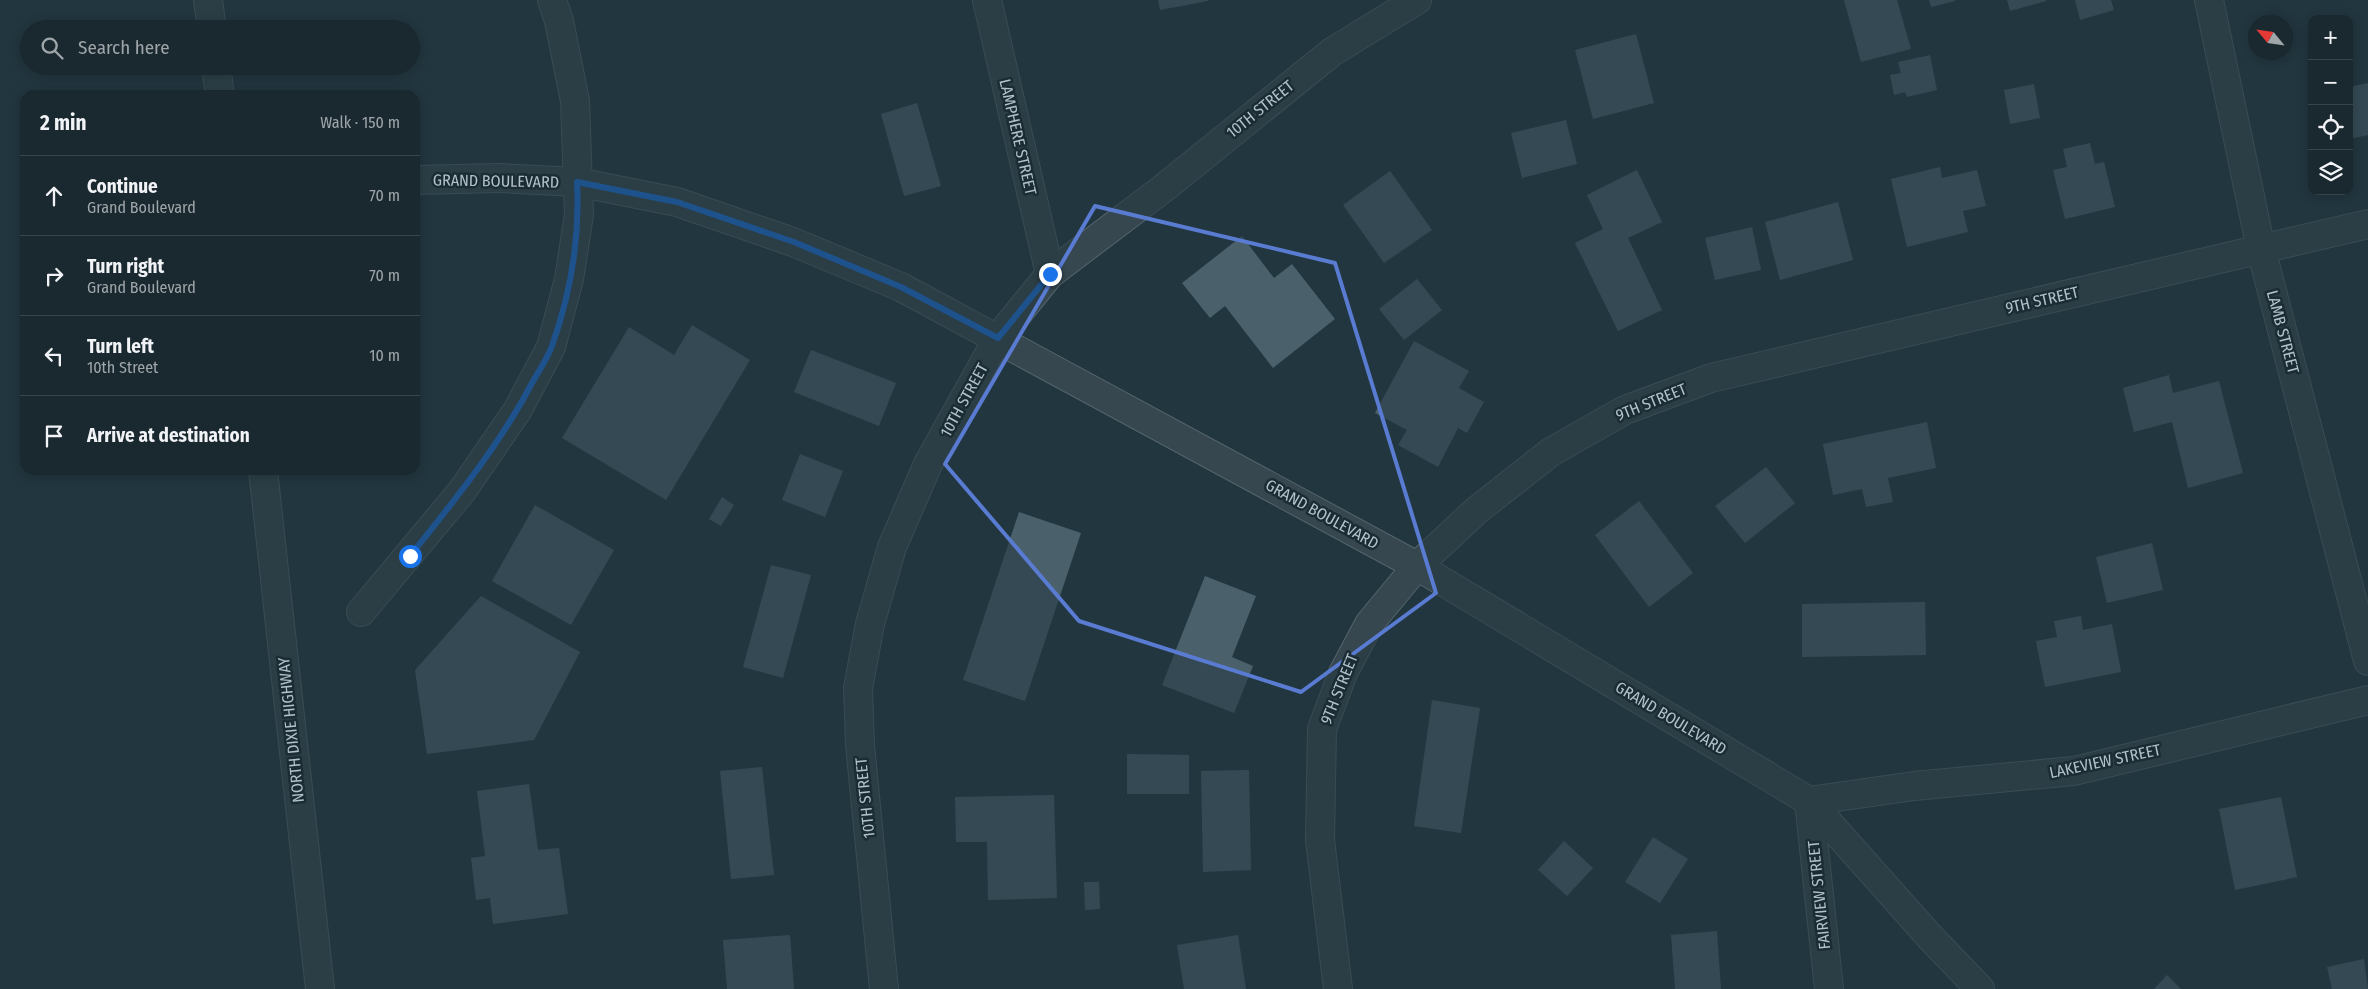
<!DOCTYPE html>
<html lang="en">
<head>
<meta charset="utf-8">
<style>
	:root { --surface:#1a282f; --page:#233037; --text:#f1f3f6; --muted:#9fa6aa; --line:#38444b }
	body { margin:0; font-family:"Fira Sans Condensed",sans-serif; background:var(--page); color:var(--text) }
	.controls { position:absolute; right:15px; top:15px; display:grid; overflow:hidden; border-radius:10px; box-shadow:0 2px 12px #0003 }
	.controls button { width:45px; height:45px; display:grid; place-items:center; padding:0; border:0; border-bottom:1px solid var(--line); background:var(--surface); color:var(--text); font:25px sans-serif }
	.compass { position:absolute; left:2248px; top:15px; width:45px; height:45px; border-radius:50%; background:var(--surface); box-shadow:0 2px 12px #0003; rotate:299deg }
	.stop { position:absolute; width:15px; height:15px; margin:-11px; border:4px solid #1a73e8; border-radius:50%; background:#fff }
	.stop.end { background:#1a73e8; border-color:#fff; box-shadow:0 1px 5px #0008 }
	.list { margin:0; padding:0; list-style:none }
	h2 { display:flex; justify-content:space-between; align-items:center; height:65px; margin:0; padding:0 20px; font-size:21px }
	h2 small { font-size:16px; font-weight:400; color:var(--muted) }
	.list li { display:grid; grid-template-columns:32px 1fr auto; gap:15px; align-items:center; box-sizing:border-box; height:80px; padding:0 20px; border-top:1px solid var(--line) }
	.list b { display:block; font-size:19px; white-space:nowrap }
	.list p { margin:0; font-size:16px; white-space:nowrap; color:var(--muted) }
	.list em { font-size:16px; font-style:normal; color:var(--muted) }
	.icon { flex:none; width:28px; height:28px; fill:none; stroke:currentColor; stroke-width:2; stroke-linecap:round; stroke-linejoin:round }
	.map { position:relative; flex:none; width:2368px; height:989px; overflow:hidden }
	.search { position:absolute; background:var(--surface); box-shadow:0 2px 12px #0003; left:20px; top:20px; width:400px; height:55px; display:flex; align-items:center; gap:12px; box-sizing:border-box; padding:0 18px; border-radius:28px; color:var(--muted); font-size:19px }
	.panel { position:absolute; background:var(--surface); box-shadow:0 2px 12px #0003; left:20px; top:90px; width:400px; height:385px; border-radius:15px }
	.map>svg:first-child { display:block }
	.building { fill:#4a616b }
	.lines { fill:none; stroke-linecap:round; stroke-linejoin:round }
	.minor-casing { stroke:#54656d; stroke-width:30 }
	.minor { stroke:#36474f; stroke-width:28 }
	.route { stroke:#1a73e8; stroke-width:6 }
	.marked { fill:none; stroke:#597cd2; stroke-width:4; stroke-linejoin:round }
	.labels { text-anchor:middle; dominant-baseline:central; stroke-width:5; stroke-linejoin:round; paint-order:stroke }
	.street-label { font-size:16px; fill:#b2c2ca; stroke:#1b2c34 }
</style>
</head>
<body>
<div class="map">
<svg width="2368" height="989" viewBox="0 0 2368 989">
	<rect width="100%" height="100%" fill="#22363f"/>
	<g class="building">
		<path d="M1158 0H1208V1L1160 10Z"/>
		<path d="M1844 0H1897L1911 49 1861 62Z"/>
		<path d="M1929 0H1955V1L1931 7Z"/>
		<path d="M2007 0H2046V1L2010 11Z"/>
		<path d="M2075 0H2111L2114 10 2080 20Z"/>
		<path d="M1636 34 1654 103 1593 119 1575 50Z"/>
		<path d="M1930 55 1937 90 1907 97 1905 92 1894 95 1890 75 1901 73 1898 62Z"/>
		<path d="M2368 83V135L2349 139V87Z"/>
		<path d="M2034 84 2040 118 2010 124 2004 90Z"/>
		<path d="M917 103 941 186 904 196 881 114Z"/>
		<path d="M1566 120 1577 164 1522 178 1511 133Z"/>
		<path d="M2090 143 2095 164 2104 162 2115 207 2065 219 2053 170 2067 167 2063 149Z"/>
		<path d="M1940 167 1942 178 1977 170 1986 206 1963 211 1968 232 1907 247 1891 179Z"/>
		<path d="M1637 170 1662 222 1628 238 1662 310 1618 331 1575 243 1603 229 1587 195Z"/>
		<path d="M1390 171 1432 230 1384 263 1343 205Z"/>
		<path d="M1838 202 1853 260 1780 280 1765 222Z"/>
		<path d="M1752 227 1761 270 1715 280 1705 238Z"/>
		<path d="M1242 236 1274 278 1292 264 1335 319 1273 368 1225 306 1210 318 1182 283Z"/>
		<path d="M1417 279 1442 310 1404 340 1379 309Z"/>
		<path d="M692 325 750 360 666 500 562 438 629 327 674 355Z"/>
		<path d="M1414 341 1469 371 1459 388 1484 402 1467 433 1458 428 1438 467 1398 445 1407 430 1375 413Z"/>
		<path d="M811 350 896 383 879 426 794 392Z"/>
		<path d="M2169 375 2173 393 2219 381 2243 473 2188 488 2172 422 2134 432 2123 388Z"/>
		<path d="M1927 422 1936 468 1888 478 1893 502 1866 507 1862 489 1833 495 1823 444Z"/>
		<path d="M800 454 843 471 825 517 782 500Z"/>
		<path d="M1766 467 1795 503 1745 543 1715 506Z"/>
		<path d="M722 497 734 505 721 526 709 519Z"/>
		<path d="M1639 501 1693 573 1649 607 1595 535Z"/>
		<path d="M535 505 614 550 571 625 492 581Z"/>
		<path d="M1019 512 1081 533 1025 701 963 680Z"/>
		<path d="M2152 543 2163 590 2107 603 2096 557Z"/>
		<path d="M771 565 811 575 783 678 743 667Z"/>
		<path d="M1205 576 1256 596 1232 657 1253 666 1234 713 1162 685Z"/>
		<path d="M481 596 580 652 534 740 427 754 415 670Z"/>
		<path d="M1925 602 1926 655 1802 657V604Z"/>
		<path d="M2081 616 2083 630 2112 624 2121 672 2045 687 2036 641 2057 637 2054 621Z"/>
		<path d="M1432 700 1480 708 1461 833 1414 826Z"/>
		<path d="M1127 754 1189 755V794H1127Z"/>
		<path d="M762 767 774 875 731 879 720 771Z"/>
		<path d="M1249 770 1251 870 1203 872 1201 771Z"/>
		<path d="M529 784 538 850 559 848 568 914 493 924 490 898 476 900 471 858 485 856 477 791Z"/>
		<path d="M1054 795 1057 898 988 900 987 842H956L955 797Z"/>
		<path d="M2281 797 2297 877 2235 890 2219 809Z"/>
		<path d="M1653 837 1688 859 1660 903 1625 882Z"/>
		<path d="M1564 841 1593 868 1567 896 1538 870Z"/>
		<path d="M1084 882H1099L1100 909 1085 910Z"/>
		<path d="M1717 931 1721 989H1675L1671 935Z"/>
		<path d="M790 935 794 989H727L723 940Z"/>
		<path d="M1238 935 1246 989H1184L1177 945Z"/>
		<path d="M2364 959 2368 989H2332L2327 967Z"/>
		<path d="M2167 975 2181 989H2154Z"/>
	</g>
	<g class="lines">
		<g class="minor-casing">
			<g id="minor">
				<path d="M208 0 212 29"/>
				<path d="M987 0 1050 274"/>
				<path d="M2209 0 2261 249 2368 661"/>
				<path d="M216 66 220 95"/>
				<path d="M415 180 499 178 577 182 677 202 793 242 901 287 1417 566 1809 801 1930 937 1980 989"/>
				<path d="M263 470 320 989"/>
				<path d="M361 612 462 491 517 411 551 347 569 279 579 215 575 101 559 21 552 0"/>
				<path d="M884 989 860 745 858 688 870 624 892 547 928 464 998 338 1050 274 1165 187 1332 52 1417 0"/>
				<path d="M1338 989 1320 840 1322 729 1343 673 1369 624 1417 566 1477 510 1551 452 1625 410 1711 378 2368 224"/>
				<path d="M1829 989 1809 801 1914 786 2074 771 2368 700"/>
			</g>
		</g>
		<use href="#minor" class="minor"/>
	</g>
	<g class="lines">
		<path class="route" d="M410 556C454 501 499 446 532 383 539 371 547 359 552 346 570 295 580 237 577 182L677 202 794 242 901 287 998 338 1050 274"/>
	</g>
	<path d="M0 0H2368V989H0ZM1095 206 1335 263 1436 593 1301 692 1079 621 945 464Z" fill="#22363f" fill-opacity=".55" fill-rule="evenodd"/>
	<path class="marked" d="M1095 206 1335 263 1436 593 1301 692 1079 621 945 464Z"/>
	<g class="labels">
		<g class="street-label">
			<text transform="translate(1260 109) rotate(-39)">10TH STREET</text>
			<text transform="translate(1018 137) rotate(77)">LAMPHERE STREET</text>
			<text transform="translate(496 181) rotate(1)">GRAND BOULEVARD</text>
			<text transform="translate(2042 300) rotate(-13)">9TH STREET</text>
			<text transform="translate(2283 332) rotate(75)">LAMB STREET</text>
			<text transform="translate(964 400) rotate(-61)">10TH STREET</text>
			<text transform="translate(1651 402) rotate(-22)">9TH STREET</text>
			<text transform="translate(1322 514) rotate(29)">GRAND BOULEVARD</text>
			<text transform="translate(1339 689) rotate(-68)">9TH STREET</text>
			<text transform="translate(1671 718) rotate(31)">GRAND BOULEVARD</text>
			<text transform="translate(291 730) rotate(-96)">NORTH DIXIE HIGHWAY</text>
			<text transform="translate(2105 761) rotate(-12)">LAKEVIEW STREET</text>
			<text transform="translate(865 798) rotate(-96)">10TH STREET</text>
			<text transform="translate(1819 895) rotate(-96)">FAIRVIEW STREET</text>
		</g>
	</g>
</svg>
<div class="controls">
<button>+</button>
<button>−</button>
<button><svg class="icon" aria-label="locate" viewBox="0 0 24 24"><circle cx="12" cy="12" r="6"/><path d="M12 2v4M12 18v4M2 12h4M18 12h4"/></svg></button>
<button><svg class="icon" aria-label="layers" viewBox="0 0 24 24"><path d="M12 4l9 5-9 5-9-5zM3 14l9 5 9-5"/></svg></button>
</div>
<svg class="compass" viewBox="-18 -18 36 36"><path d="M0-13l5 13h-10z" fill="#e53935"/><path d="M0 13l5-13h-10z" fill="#9fa6aa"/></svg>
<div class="stop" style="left:410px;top:556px"></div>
<div class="stop end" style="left:1050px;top:274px"></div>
<div class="search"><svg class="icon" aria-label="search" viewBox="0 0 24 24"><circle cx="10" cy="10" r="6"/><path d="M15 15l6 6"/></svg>Search here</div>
<section class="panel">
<h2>2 min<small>Walk · 150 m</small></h2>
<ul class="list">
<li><svg class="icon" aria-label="ahead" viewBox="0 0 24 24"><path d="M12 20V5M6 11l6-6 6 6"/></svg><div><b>Continue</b><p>Grand Boulevard</p></div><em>70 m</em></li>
<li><svg class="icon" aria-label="right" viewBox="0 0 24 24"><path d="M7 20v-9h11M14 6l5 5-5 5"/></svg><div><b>Turn right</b><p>Grand Boulevard</p></div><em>70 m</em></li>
<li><svg class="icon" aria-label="left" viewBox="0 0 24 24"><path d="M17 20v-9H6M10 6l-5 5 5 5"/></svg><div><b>Turn left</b><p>10th Street</p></div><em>10 m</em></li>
<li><svg class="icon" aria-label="arrive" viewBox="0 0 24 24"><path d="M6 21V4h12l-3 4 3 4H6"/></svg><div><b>Arrive at destination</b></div></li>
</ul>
</section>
</div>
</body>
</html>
